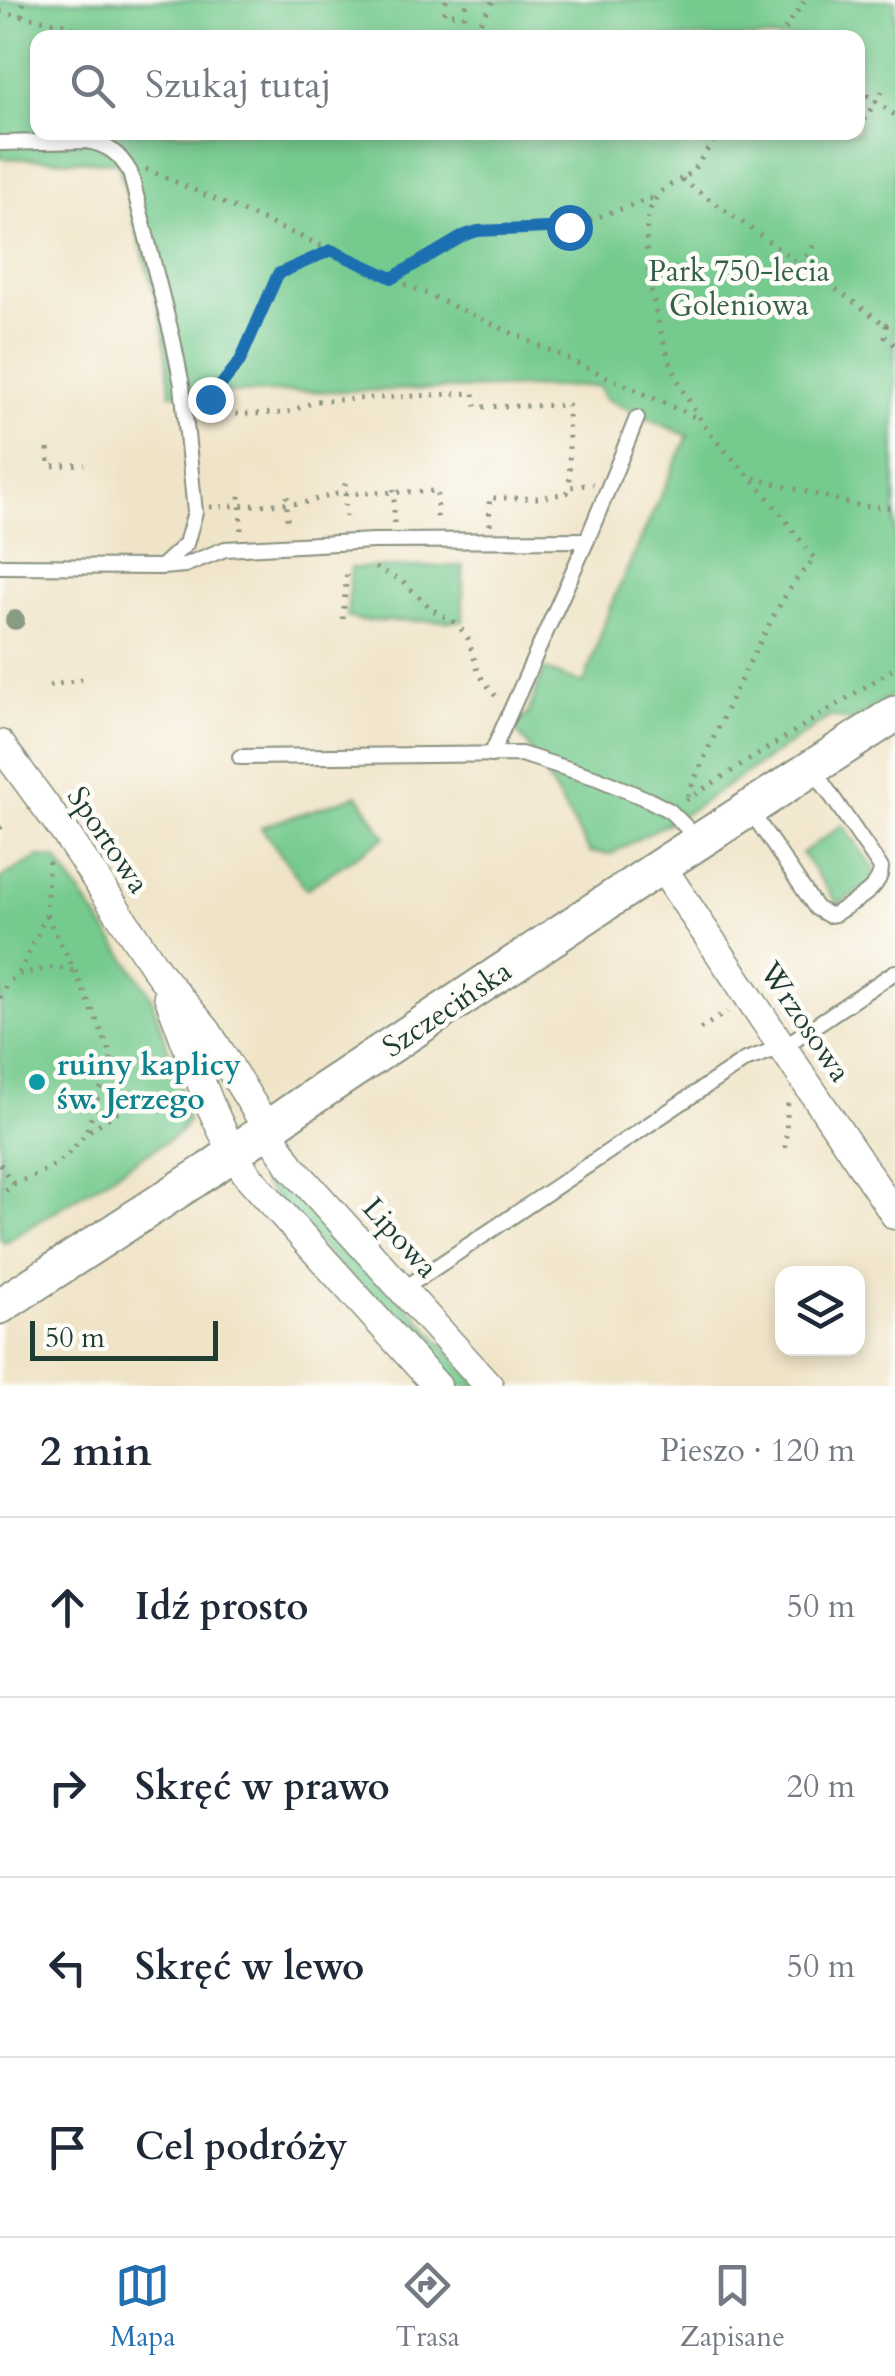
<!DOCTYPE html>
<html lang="pl">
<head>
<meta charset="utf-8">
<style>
	:root { --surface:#fff; --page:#f2f2f3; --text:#1f2937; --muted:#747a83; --line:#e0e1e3; --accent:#1f6fb2 }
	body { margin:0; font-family:Cardo,serif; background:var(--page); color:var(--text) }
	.controls { position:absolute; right:30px; bottom:30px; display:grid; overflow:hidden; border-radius:20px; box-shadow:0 5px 15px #0003 }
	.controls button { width:90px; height:90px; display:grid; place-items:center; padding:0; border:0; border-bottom:2px solid var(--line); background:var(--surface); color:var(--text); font:50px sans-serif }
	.scale { position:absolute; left:30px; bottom:25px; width:188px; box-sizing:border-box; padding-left:10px; border:5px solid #1f3d34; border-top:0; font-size:28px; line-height:35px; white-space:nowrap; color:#1f3d34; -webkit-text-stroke:8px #fdfcf7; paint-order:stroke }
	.stop { position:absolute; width:30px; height:30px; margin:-22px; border:8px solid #1f6fb2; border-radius:50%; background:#fff }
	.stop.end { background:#1f6fb2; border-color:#fff; box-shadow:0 2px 10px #0008 }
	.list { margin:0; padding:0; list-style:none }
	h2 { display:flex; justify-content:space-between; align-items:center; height:130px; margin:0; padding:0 40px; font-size:42px }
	h2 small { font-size:32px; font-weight:400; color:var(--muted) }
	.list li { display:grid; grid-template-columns:65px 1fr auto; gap:30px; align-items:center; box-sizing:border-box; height:180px; padding:0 40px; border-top:2px solid var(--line) }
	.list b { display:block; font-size:38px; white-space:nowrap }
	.list em { font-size:32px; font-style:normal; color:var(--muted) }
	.icon { flex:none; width:55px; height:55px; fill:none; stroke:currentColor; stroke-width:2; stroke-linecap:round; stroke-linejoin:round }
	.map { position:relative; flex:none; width:895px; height:1386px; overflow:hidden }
	.search { position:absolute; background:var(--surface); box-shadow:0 5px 15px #0003; left:30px; right:30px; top:30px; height:110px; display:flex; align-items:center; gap:25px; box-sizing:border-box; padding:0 35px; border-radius:20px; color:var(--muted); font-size:38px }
	.sheet { height:850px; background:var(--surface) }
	nav { display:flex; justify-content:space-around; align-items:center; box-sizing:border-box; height:140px; border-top:2px solid var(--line); background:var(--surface); font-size:28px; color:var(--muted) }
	nav a { display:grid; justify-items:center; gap:5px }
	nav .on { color:var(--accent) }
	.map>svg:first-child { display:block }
	.green { fill:#75ca8e; stroke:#4a8461; stroke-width:2.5; fill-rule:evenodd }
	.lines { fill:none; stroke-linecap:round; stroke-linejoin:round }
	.service-casing { stroke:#88907e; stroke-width:18 }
	.minor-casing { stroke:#88907e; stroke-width:31 }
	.tertiary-casing { stroke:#88907e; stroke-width:39 }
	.path { stroke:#88907e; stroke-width:5; stroke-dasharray:2.5 8; stroke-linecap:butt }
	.service { stroke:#fff; stroke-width:14 }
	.minor { stroke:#fff; stroke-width:28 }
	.tertiary { stroke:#fff; stroke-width:35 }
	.tree { fill:#899b83 }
	.route { stroke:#1f6fb2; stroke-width:12 }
	.culture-dot { fill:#0f9aa8; stroke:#fdfcf7; stroke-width:4 }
	.labels { text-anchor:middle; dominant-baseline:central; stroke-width:9; stroke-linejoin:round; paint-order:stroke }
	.park-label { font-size:30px; fill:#34604a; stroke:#fdfcf7 }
	.street-label { font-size:30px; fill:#1f3d34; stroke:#fdfcf7 }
	.culture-label { font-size:30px; font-weight:bold; fill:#0d838f; stroke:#fdfcf7; text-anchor:start }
</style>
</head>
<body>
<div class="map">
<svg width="895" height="1386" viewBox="0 0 895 1386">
	<rect width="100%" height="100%" fill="#fdfcf7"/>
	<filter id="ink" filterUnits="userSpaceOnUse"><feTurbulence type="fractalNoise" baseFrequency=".01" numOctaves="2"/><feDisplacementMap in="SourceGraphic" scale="20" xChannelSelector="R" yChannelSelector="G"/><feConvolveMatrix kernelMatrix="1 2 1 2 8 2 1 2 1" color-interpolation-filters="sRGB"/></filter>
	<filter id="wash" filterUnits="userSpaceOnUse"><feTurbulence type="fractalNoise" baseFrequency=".0048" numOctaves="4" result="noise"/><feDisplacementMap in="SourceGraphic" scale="40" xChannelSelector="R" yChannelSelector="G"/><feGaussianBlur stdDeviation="2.25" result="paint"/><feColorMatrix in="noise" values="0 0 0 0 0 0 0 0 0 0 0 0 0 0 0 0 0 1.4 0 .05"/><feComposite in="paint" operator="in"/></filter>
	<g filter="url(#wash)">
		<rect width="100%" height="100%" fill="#f0e4c8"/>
		<g class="green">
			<path d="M0 0H895V694L852 722 831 716 691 810 611 854 590 852 528 745 513 728 528 714 544 669 584 684 610 607 688 436 604 398 599 386 171 394 162 321 118 162 0 158ZM38 38H858V132H38Z"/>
			<path d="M463 566V621H359L347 616 351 568Z"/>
			<path d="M358 795 385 837 306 889 261 827Z"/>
			<path d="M843 825 875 870 870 884 838 904 802 853Z"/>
			<path d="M39 857 56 859 150 993 182 1091 187 1122 178 1134 4 1243 0 1238V878Z"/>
			<path d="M285 1169 480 1386H449L263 1184Z"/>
		</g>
	</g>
	<g filter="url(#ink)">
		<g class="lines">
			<g class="service-casing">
				<g id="service">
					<path d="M0 143 87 141C108 145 119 153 130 172L173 340 182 385 195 512 186 544 162 566"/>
					<path d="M0 566 162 567 185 565 225 549 373 541 587 540"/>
					<path d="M491 755 587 540 637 418"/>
					<path d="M240 757 521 754 597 778 649 800 670 811 700 841"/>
					<path d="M750 810 816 908 828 915 835 914C852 902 881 890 881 868L813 769"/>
					<path d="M402 1290 745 1060 783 1047 895 972"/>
				</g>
			</g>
			<g class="minor-casing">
				<g id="minor">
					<path d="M0 744 66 834 160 975 207 1031 290 1165 489 1386"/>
					<path d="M661 866 895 1215"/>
					<path d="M168 995C192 1056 211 1121 248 1176L437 1386"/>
				</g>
			</g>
			<g class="tertiary-casing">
				<path id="tertiary" d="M0 1306 209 1170 304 1103 661 866 895 714"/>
			</g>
			<g class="path">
				<path d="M446 0 444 13 463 15"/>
				<path d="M0 12 70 25 82 38"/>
				<path d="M22 16 24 0"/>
				<path d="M461 38 467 0"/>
				<path d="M467 38 484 17 493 0"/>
				<path d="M779 38 805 0"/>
				<path d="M858 89 895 115"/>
				<path d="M864 120 885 87"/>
				<path d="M271 132H276"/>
				<path d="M720 132 691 173 681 179 886 325"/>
				<path d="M146 169 331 250 697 418"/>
				<path d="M681 179C670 185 659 191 653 203 635 237 657 326 670 361 677 380 687 399 698 416 713 442 739 463 758 486 778 509 796 535 815 559 789 583 775 614 759 644 732 695 709 748 685 801"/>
				<path d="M800 265 815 244"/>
				<path d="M393 277 465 235 478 231 569 227 655 197"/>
				<path d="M886 325 885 336 895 345"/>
				<path d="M886 325 895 319"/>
				<path d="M205 408 240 361 278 274 331 250"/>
				<path d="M204 415 286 413 317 401 474 393 476 407 568 405 570 487 593 484"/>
				<path d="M48 449 49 466 85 464"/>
				<path d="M754 478 860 506 895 508"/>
				<path d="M345 483 346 525"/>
				<path d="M240 496 241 533"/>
				<path d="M287 496V526"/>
				<path d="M210 507 303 503 337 494 437 491V522"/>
				<path d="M394 523V482"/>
				<path d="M490 525 489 498H539L567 493 570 487"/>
				<path d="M375 568 401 580 433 610 457 624"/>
				<path d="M343 619 347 571"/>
				<path d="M461 629 468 639 479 674 497 698"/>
				<path d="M49 686 87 678"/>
				<path d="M686 800 895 668"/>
				<path d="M0 828 6 823"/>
				<path d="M46 915 75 971 112 1056 86 1133 122 1109 135 1103 182 1100"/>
				<path d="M19 974 56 967 75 971"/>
				<path d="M0 998 2 991 22 968 46 915 49 854"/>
				<path d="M700 1029 727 1012"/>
				<path d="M785 1148 788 1101"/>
				<path d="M0 1164 13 1184 0 1196"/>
				<path d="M13 1184C49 1171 63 1163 86 1133"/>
			</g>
			<use href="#service" class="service"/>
			<use href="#minor" class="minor"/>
			<use href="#tertiary" class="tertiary"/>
		</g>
		<circle class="tree" cx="15" cy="620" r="10"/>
	</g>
	<g class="lines" filter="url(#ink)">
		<path class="route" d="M210 399 240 361 278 274 331 250 392 278 465 235 478 231 569 227"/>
	</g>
	<circle class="culture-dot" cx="37" cy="1082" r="10"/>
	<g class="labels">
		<g class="park-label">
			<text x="739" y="271">Park 750-lecia<tspan x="739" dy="34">Goleniowa</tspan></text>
		</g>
		<g class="street-label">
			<text transform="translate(108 840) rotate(56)">Sportowa</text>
			<text transform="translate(447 1009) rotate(-34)">Szczecińska</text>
			<text transform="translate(805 1022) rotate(56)">Wrzosowa</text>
			<text transform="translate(400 1238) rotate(48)">Lipowa</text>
		</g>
		<g class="culture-label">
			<text x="57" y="1065">ruiny kaplicy<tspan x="57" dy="34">św. Jerzego</tspan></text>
		</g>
	</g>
</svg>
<div class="controls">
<button><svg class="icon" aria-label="layers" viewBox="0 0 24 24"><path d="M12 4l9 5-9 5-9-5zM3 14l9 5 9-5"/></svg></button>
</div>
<div class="scale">50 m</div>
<div class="stop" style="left:569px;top:227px"></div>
<div class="stop end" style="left:210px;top:399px"></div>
<div class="search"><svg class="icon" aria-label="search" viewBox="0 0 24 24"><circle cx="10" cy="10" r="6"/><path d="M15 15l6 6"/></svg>Szukaj tutaj</div>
</div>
<section class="sheet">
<h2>2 min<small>Pieszo · 120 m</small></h2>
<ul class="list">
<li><svg class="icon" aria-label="ahead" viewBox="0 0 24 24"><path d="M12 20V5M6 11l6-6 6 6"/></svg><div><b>Idź prosto</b></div><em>50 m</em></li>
<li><svg class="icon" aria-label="right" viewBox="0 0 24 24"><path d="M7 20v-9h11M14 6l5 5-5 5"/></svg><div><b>Skręć w prawo</b></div><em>20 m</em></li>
<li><svg class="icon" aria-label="left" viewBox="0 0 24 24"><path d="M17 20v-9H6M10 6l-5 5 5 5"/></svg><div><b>Skręć w lewo</b></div><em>50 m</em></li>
<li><svg class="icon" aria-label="arrive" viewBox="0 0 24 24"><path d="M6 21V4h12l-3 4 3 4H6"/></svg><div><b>Cel podróży</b></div></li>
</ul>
</section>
<nav>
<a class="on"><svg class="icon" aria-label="map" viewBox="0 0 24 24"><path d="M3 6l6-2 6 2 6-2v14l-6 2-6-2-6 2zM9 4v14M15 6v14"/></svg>Mapa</a>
<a><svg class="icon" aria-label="directions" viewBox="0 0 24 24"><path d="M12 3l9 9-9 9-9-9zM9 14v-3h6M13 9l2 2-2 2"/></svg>Trasa</a>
<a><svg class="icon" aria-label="saved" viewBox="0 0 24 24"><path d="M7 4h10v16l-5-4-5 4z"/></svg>Zapisane</a>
</nav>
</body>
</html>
